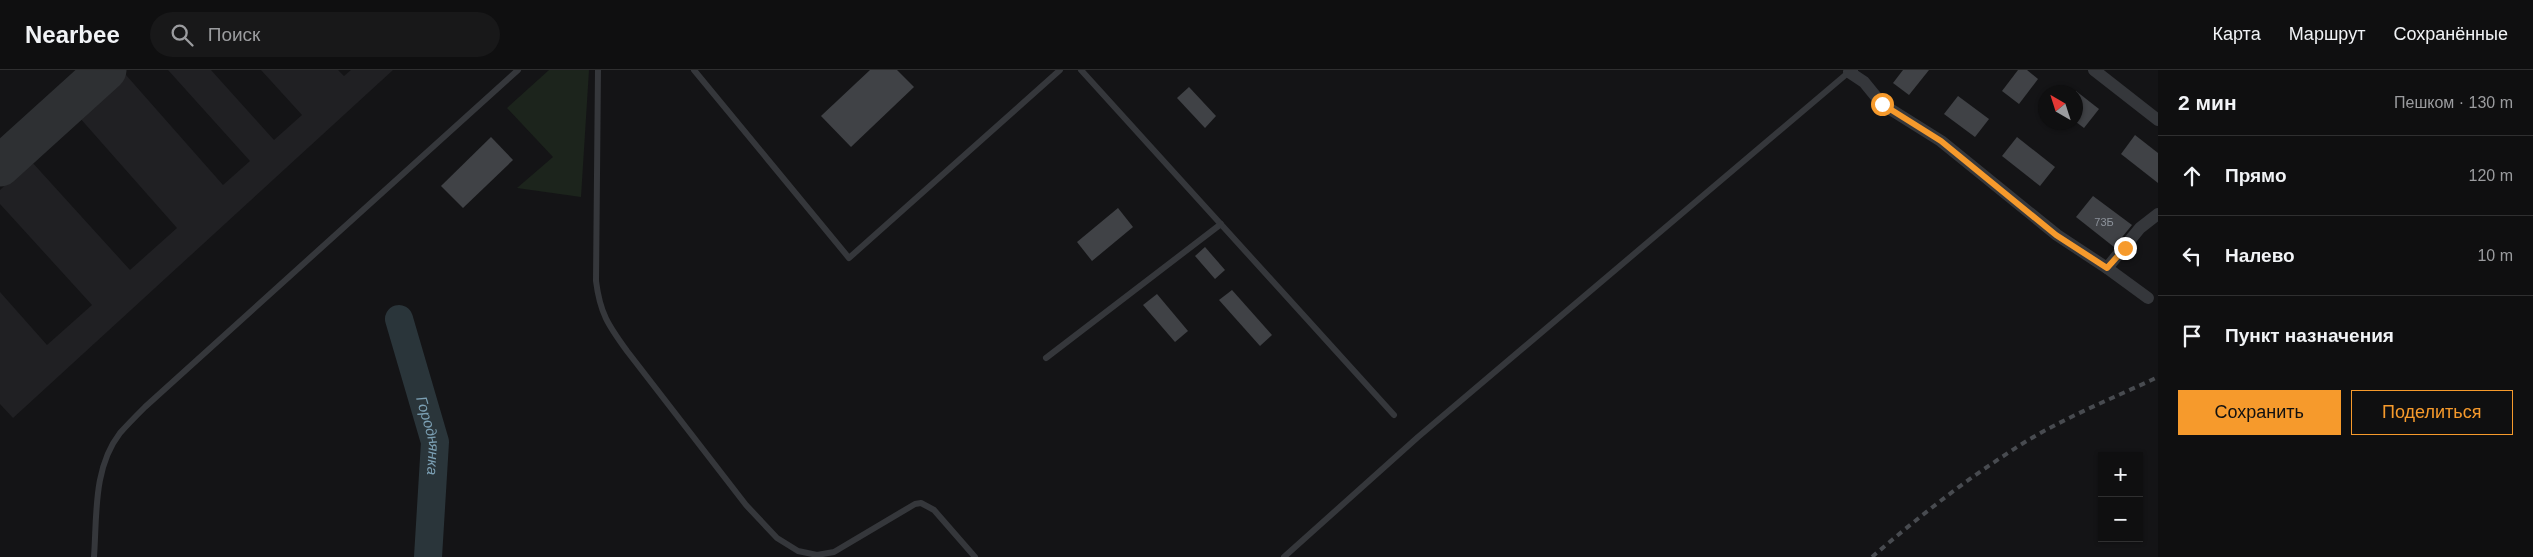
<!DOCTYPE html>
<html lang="ru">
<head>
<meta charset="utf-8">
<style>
	:root { --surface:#0f0f10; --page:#181819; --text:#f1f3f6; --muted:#9b9c9f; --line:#2f2f30; --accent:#f69a2c }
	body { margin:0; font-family:Arial,sans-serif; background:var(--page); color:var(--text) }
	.controls { position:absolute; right:15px; bottom:15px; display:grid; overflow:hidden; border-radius:0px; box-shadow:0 1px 4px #0004 }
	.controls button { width:45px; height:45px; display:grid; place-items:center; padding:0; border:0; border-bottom:1px solid var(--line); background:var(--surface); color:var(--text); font:25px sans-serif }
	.compass { position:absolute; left:2038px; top:15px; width:45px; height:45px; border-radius:50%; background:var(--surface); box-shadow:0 1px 4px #0004; rotate:321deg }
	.stop { position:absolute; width:15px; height:15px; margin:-11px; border:4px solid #f69a2c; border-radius:50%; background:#fff }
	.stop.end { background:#f69a2c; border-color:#fff; box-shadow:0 1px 5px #0008 }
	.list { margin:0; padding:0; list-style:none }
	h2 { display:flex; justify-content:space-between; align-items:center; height:65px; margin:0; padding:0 20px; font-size:21px }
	h2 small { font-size:16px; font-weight:400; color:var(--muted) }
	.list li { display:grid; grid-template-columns:32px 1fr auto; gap:15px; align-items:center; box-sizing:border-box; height:80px; padding:0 20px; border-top:1px solid var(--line) }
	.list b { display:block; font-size:19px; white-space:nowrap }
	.list em { font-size:16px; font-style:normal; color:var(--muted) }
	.actions { display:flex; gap:10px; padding:15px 20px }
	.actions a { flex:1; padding:11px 0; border:1px solid var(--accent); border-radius:0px; text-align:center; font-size:18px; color:var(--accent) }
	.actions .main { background:var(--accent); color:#111 }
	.icon { flex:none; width:28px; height:28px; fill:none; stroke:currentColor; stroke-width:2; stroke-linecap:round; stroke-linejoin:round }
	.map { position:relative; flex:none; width:2158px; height:487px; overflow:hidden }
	header { display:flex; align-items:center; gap:30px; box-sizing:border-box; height:70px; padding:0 25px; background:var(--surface); border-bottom:1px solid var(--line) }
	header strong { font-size:24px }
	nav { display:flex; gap:28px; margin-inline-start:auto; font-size:18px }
	.search { width:350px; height:45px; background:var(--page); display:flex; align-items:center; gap:12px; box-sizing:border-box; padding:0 18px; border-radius:28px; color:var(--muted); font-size:19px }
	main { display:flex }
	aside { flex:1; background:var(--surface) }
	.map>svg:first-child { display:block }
	.built { fill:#202023 }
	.green { fill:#1c241c }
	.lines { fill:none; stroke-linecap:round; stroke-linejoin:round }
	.river { stroke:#2a353a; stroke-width:28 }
	.taxiway { stroke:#2e3033; stroke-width:41 }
	.building { fill:#404246 }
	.lane { stroke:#35373b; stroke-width:6 }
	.street { stroke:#35373b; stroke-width:12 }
	.rail { stroke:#484b50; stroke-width:4; stroke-dasharray:6 5; stroke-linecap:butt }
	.route { stroke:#f69a2c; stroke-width:6 }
	.labels { text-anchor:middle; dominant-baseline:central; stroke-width:5; stroke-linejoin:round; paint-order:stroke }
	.number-label { font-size:11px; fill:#8c929a }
	.water-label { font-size:15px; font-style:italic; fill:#7b9fb3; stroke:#0f0f11 }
</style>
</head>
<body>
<header>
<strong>Nearbee</strong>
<div class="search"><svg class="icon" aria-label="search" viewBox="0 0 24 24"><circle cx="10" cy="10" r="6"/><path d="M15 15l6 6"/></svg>Поиск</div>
<nav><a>Карта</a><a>Маршрут</a><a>Сохранённые</a></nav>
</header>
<main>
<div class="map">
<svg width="2158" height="487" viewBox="0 0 2158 487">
	<rect width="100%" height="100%" fill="#141416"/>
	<path class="built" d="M168 0H211L274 70 302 45 261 0H338L344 6 351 0H393L13 348 0 334V222L47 275 92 235 0 134V120L31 91 130 200 177 158 79 47 126 5 223 115 250 91Z"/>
	<path class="green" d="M549 0H589L581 127 517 118 553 87 507 38Z"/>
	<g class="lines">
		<path class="river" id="s1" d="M399 249 435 372 428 487"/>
		<path class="taxiway" d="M0 96 106 0"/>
	</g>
	<g class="building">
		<path d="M870 0H897L914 17 851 77 821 46Z"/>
		<path d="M1903 0H1929L1909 25 1893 13Z"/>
		<path d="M2018 0H2027L2038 9 2019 34 2002 21Z"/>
		<path d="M1189 17 1216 46 1205 58 1177 28Z"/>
		<path d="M2076 21 2099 39 2084 58 2076 52Z"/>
		<path d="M1958 26 1989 49 1975 67 1944 44Z"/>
		<path d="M2135 65 2158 83V113L2121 84Z"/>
		<path d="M491 67 513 90 463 138 441 116Z"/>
		<path d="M2017 67 2055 97 2040 116 2002 86Z"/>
		<path d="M2093 126 2132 155 2114 177 2076 147Z"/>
		<path d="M1118 138 1133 157 1092 191 1077 172Z"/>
		<path d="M1205 177 1225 200 1215 209 1195 186Z"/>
		<path d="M1232 220 1272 265 1260 276 1219 230Z"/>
		<path d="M1157 224 1188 261 1175 272 1143 235Z"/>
	</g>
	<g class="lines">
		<g class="lane">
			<path d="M598 0 596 211C600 243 608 255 627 281L746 435 777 468 798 481 817 485 834 482 915 434 921 433 934 440 975 487"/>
			<path d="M694 0 849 188 1060 0"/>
			<path d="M1081 0 1394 345"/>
			<path d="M1046 288 1221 154"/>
			<path d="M94 487C97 445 93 398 120 363 128 354 137 345 145 337L518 0"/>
			<path d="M1284 487 1418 367 1849 2"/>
		</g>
		<g class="street">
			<path d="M1852 0 1849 2 1864 12 1882 34 1941 71 2057 165 2107 198 2140 158 2158 144"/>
			<path d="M2094 0 2158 50"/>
			<path d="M2107 198 2148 228"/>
		</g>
		<path class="rail" d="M1872 487C1915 450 1960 414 2008 383 2053 352 2109 330 2158 307"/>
	</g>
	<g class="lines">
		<path class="route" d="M1882 34 1941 71 2056 165 2107 198 2125 178"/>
	</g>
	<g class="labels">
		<g class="number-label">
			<text x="2104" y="152">73Б</text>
		</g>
		<g class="water-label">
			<text stroke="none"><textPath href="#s1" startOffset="121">Городнянка</textPath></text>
		</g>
	</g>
</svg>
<div class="controls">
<button>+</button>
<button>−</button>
</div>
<svg class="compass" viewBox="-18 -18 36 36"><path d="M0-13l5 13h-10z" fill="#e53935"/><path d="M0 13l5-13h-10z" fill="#9b9c9f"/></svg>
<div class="stop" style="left:1882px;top:34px"></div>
<div class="stop end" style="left:2125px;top:178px"></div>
</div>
<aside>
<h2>2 мин<small>Пешком · 130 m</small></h2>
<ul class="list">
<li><svg class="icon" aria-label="ahead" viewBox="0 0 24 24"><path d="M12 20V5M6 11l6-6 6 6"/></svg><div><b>Прямо</b></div><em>120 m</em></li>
<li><svg class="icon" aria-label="left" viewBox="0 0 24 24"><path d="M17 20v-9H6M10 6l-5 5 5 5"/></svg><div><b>Налево</b></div><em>10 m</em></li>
<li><svg class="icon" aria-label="arrive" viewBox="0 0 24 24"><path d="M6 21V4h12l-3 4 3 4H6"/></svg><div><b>Пункт назначения</b></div></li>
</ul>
<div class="actions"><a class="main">Сохранить</a><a>Поделиться</a></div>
</aside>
</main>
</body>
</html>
